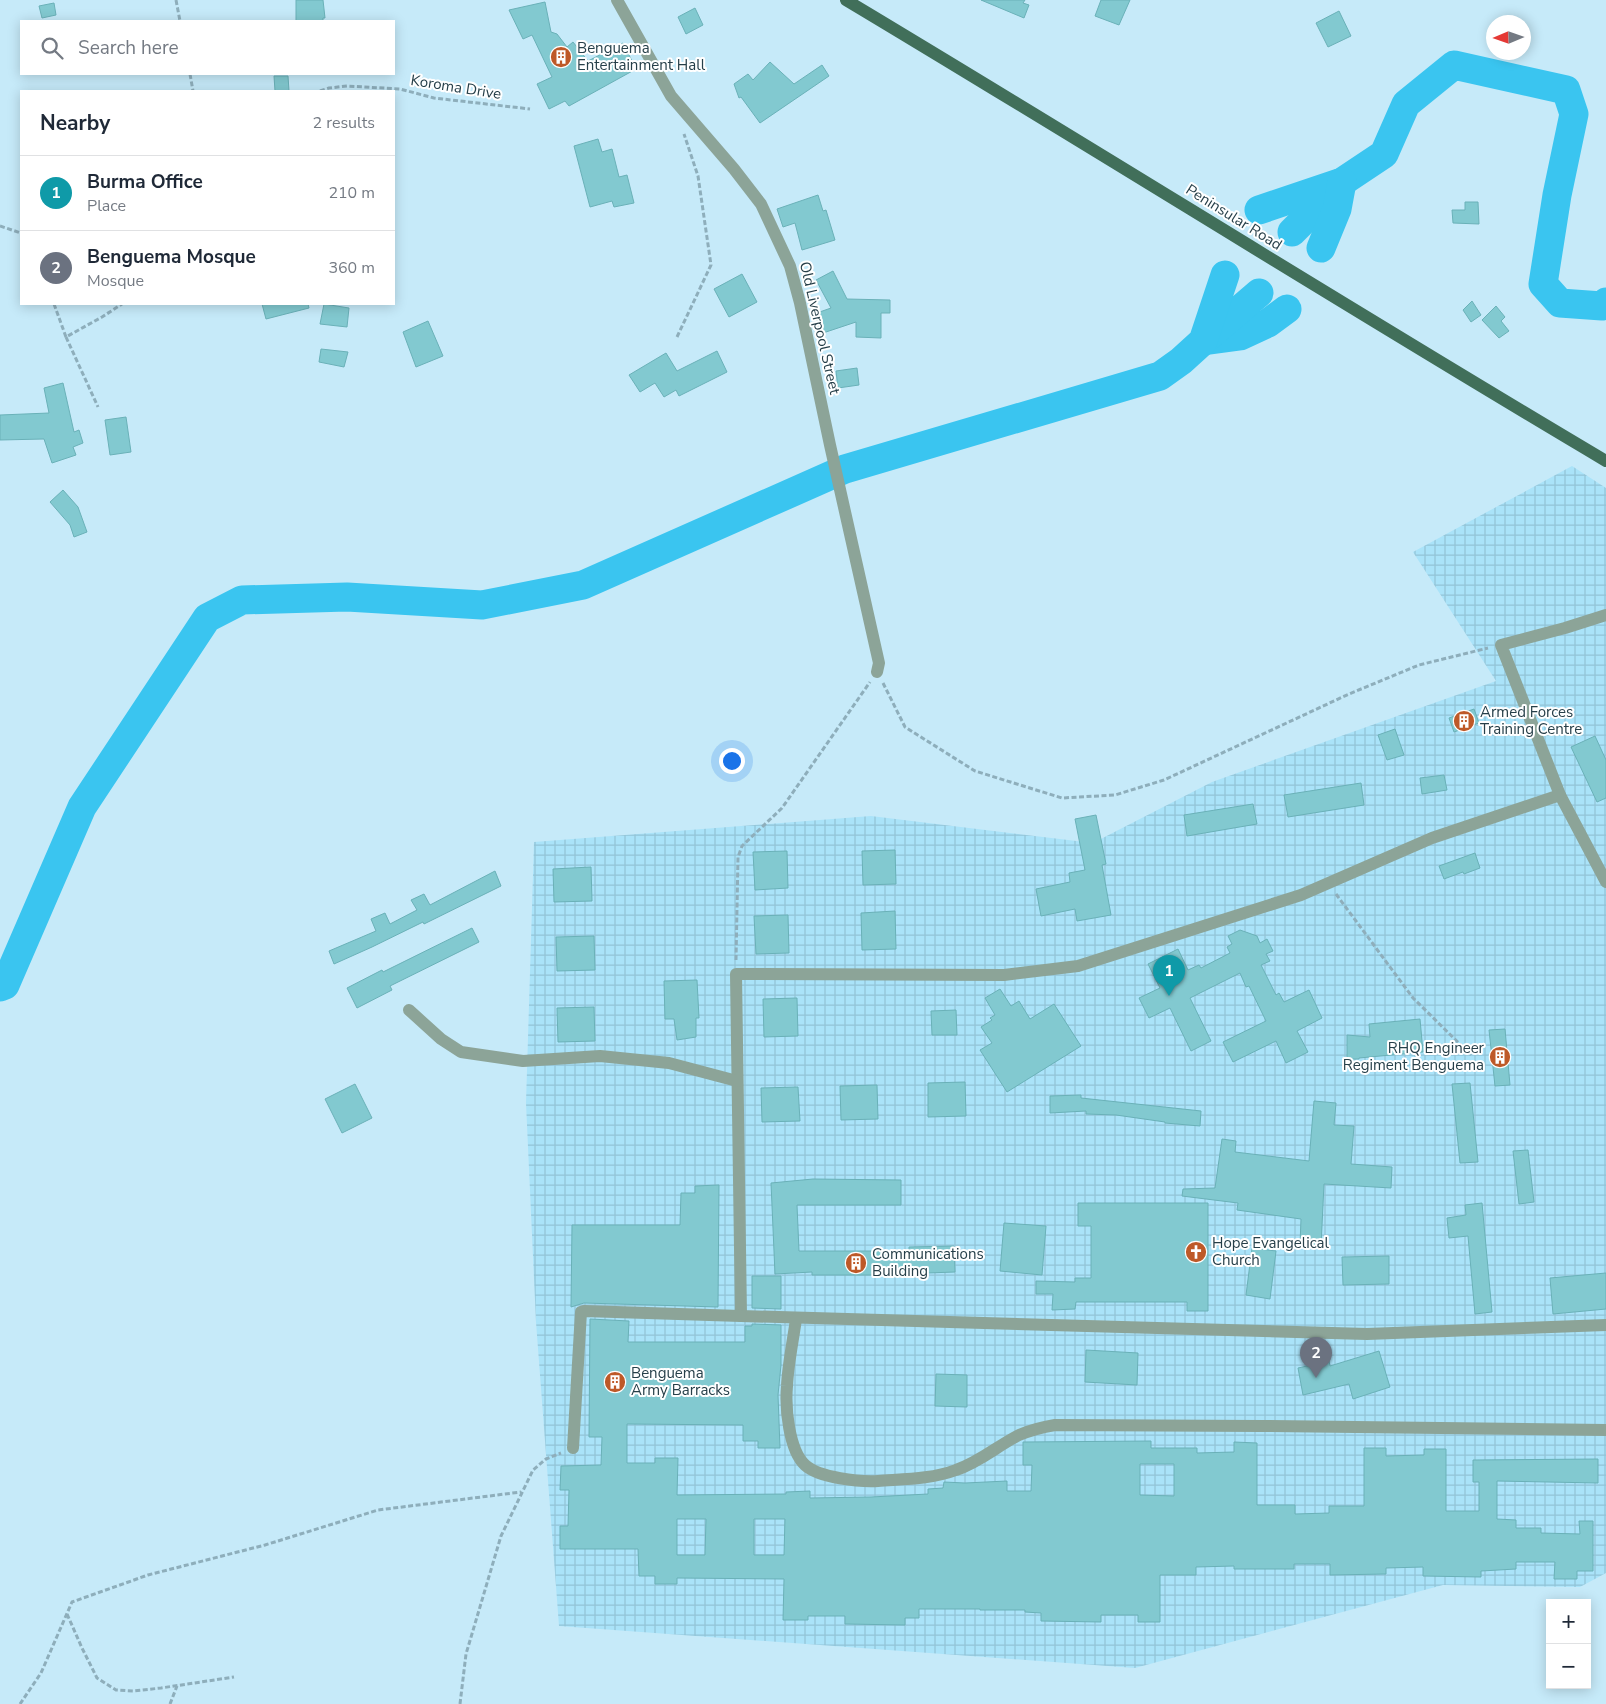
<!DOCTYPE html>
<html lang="en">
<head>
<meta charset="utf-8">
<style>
	:root { --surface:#fff; --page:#f2f2f3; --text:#1f2937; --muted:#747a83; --line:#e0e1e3; --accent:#be5928 }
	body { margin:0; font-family:"Nunito Sans",sans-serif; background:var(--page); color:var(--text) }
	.controls { position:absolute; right:15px; bottom:15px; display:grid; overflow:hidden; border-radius:0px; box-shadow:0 2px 12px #0003 }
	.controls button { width:45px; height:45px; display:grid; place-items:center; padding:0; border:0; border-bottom:1px solid var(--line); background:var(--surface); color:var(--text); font:25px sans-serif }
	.compass { position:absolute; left:1486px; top:15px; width:45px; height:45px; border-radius:50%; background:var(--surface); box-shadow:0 2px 12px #0003; rotate:268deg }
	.you { position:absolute; left:731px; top:760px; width:18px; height:18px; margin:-12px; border:4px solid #fff; border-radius:50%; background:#1a73e8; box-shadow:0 0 0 8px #1a73e833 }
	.badge { display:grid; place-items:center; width:32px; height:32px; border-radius:50%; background:var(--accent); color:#fff; font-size:16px; font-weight:700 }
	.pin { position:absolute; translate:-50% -41px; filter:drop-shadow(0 1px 2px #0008) }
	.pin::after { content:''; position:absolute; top:26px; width:18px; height:15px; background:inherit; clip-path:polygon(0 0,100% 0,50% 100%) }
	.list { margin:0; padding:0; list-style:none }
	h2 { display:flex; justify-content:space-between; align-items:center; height:65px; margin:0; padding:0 20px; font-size:21px }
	h2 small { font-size:16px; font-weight:400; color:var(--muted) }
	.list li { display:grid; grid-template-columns:32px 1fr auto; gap:15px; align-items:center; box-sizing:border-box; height:75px; padding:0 20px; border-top:1px solid var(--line) }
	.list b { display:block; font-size:19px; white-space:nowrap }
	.list p { margin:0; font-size:16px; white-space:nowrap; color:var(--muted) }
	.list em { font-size:16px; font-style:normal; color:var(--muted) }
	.icon { flex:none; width:28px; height:28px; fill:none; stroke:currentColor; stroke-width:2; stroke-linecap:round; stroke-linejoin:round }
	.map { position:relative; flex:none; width:1606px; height:1704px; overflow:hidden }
	.search { position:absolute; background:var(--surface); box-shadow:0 2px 12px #0003; left:20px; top:20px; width:375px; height:55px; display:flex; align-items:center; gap:12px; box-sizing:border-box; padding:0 18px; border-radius:0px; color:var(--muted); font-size:19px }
	.panel { position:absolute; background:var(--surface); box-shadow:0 2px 12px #0003; left:20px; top:90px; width:375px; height:215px; border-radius:0px }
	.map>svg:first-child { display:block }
	.industrial { fill:url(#industrial-grid) }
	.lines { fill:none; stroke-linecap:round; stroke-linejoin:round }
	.river { stroke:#3ac5f0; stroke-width:29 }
	.building { fill:#82c9d0; stroke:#6ab1b8; fill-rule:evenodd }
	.path { stroke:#8eaebb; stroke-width:3; stroke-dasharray:5 2.5; stroke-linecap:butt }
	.minor { stroke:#8ca498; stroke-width:12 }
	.major { stroke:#416f5a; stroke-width:12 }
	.labels { text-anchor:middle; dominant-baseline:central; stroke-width:4; stroke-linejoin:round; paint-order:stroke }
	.poi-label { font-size:15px; fill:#263f49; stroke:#fff; text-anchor:start }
	.street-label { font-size:15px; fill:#263f49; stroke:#fff }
</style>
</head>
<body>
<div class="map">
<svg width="1606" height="1704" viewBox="0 0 1606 1704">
	<defs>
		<pattern id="industrial-grid" width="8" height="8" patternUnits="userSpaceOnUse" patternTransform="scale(1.25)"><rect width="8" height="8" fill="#aae3f9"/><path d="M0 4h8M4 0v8" fill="none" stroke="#92c4d7"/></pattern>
	</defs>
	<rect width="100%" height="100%" fill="#c6eaf9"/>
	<path class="industrial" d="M1572 466 1606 488V1573L1580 1587 1443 1585 1135 1668 559 1626 536 1322 526 1103 534 842 871 816 1093 843 1212 782 1496 681 1413 552Z"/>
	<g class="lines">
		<g class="river">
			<path d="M1259 210 1342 182 1384 154 1406 104 1454 65 1566 90 1574 114 1557 195 1543 284 1560 303 1602 306 1606 302"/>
			<path d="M1292 232 1338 186"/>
			<path d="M1321 248 1337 209 1342 182"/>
			<path d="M1203 341 1240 336 1268 323 1287 309"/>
			<path d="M1203 341 1259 293"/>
			<path d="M0 987 5 985 82 807 207 618 242 600 347 597 482 605 583 585 845 469 1160 376 1181 361 1203 341 1225 275"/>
		</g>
	</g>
	<g class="building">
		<path d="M296 0H323L325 18H323V21H296Z"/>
		<path d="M981 0H1025L1023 3 1029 5 1024 18Z"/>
		<path d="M1101 0H1130L1119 25 1095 16Z"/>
		<path d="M545 2 551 32 557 34 567 47 573 42 588 61 623 43 636 69 569 106 565 101 549 109 537 84 552 77 532 35 523 39 509 10Z"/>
		<path d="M54 3 56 15 42 18 39 6Z"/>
		<path d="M695 8 703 25 686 34 678 17Z"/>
		<path d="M1339 11 1351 36 1328 47 1316 23Z"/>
		<path d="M770 62 794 84 822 65 829 76 760 123 741 97 739 98 734 84 748 74 753 80Z"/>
		<path d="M274 76H288L289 91H275Z"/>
		<path d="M598 139 602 152 612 149 619 177 627 175 634 203 614 207 612 201 590 207 574 146Z"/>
		<path d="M818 195 823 211 826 210 835 240 802 250 795 223 783 227 777 209Z"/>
		<path d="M1465 202H1478L1479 224 1453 223 1452 210H1465Z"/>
		<path d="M833 271 847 299 890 300V313H881V338L856 337V322L820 334 814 314 831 308 816 280Z"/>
		<path d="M742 274 757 302 729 317 714 289Z"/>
		<path d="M1472 301 1481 315 1471 322 1463 310Z"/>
		<path d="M262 304H308L309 308 266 319Z"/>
		<path d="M324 304 349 308 347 327 320 324Z"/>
		<path d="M1496 306 1505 317 1501 321 1509 331 1499 338 1482 320Z"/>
		<path d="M428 321 443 356 416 367 403 332Z"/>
		<path d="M321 349 348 352 344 367 319 362Z"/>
		<path d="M717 351 727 372 679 396 676 390 664 397 655 383 640 392 629 375 666 353 677 371Z"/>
		<path d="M857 368 859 385 838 388 836 371Z"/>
		<path d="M63 383 74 432 79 430 83 443 73 447 76 455 52 463 44 439 0 440V415L49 413 44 388Z"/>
		<path d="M126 417 131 452 110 455 105 420Z"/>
		<path d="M63 490 78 507 87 532 74 537 70 525 50 502Z"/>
		<path d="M1474 709 1479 723 1454 732 1449 718Z"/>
		<path d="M1395 729 1404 755 1387 760 1378 735Z"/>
		<path d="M1595 736 1606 760V798L1597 802 1571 747Z"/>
		<path d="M1444 775 1447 790 1422 794 1420 778Z"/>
		<path d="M1361 783 1364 805 1288 817 1284 795Z"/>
		<path d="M1253 804 1257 824 1187 836 1184 815Z"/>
		<path d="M1096 815 1106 864 1102 865 1111 915 1077 921 1075 909 1041 916 1036 889 1070 882 1069 873 1085 870 1075 819Z"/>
		<path d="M895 850 896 884 863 885 862 851Z"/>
		<path d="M787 851 788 888 755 890 753 852Z"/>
		<path d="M1475 853 1480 868 1464 874 1463 872 1444 879 1439 866Z"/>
		<path d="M591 867 592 901 554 902 553 869Z"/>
		<path d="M495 871 501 886 424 924 423 922 372 947 334 964 329 951 376 931 371 919 385 913 390 924 417 910 411 900 424 894 430 905Z"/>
		<path d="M895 911 896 949 862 950 861 913Z"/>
		<path d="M788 915 789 953 756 954 754 916Z"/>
		<path d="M472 928 479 942 390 986 392 990 357 1008 347 988 382 970 383 972Z"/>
		<path d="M1240 930 1257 936 1260 943 1267 939 1273 951 1266 954 1270 961 1261 965 1276 995 1279 993 1284 1002 1309 990 1322 1018 1297 1031 1308 1052 1286 1063 1276 1041 1233 1062 1223 1042 1266 1021 1249 986 1246 987 1240 973 1190 998 1211 1041 1191 1051 1170 1008 1149 1018 1139 998 1160 988 1148 964 1178 949 1188 970 1199 965 1201 968 1230 953 1227 947 1232 944 1228 936Z"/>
		<path d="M594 936 595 970 557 971 556 937Z"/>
		<path d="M697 980 699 1018H696V1037L677 1040 674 1019H665L664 981Z"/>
		<path d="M1000 989 1011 1006 1019 1001 1030 1019 1054 1004 1081 1046 1007 1092 980 1050 992 1043 981 1027 992 1020 990 1018 995 1015 985 998Z"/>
		<path d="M797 998 798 1036 764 1037 763 999Z"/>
		<path d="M594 1007 595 1041 558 1042 557 1008Z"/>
		<path d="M956 1010 957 1035H932L931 1011Z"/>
		<path d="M1420 1019 1423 1052 1359 1058V1059H1347V1035L1370 1037 1369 1024Z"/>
		<path d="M1505 1029 1510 1085 1495 1086 1489 1030Z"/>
		<path d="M965 1082 966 1116 928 1117V1083Z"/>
		<path d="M1470 1083 1478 1162 1460 1163 1452 1084Z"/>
		<path d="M355 1084 372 1118 342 1133 325 1099Z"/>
		<path d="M877 1085 878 1119 841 1120 840 1086Z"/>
		<path d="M798 1087 800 1121 762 1122 761 1088Z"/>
		<path d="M1081 1095V1098L1201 1111 1200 1126 1165 1123V1122L1116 1115 1086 1114V1111L1050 1113V1096Z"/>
		<path d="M1314 1101 1336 1103 1334 1125 1354 1126 1351 1164 1392 1167 1391 1188 1324 1184 1321 1246 1300 1245 1301 1219 1237 1210 1238 1203 1182 1196 1183 1189 1215 1188 1222 1139 1236 1141 1235 1152 1309 1161Z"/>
		<path d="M1528 1150 1534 1202 1519 1204 1513 1151Z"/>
		<path d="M813 1179 901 1180V1205H797L799 1251H909V1247L954 1246 955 1272 899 1274V1275H812V1272L775 1274 771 1183Z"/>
		<path d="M719 1185 718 1307 584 1303 571 1307 572 1225H680L681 1193H695V1186Z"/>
		<path d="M1078 1203H1208V1311H1187V1302H1076L1075 1309 1052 1310 1053 1294H1036V1281L1075 1282V1278H1091V1226H1078Z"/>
		<path d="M1482 1203 1492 1312 1475 1314 1468 1236 1449 1238 1447 1218 1466 1215 1465 1205Z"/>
		<path d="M1004 1223 1046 1226 1042 1275 1000 1271Z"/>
		<path d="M1252 1248 1276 1251 1270 1299 1246 1295Z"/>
		<path d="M1389 1256V1284L1343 1285 1342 1257Z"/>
		<path d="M1606 1273V1309L1553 1314 1550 1278Z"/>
		<path d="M752 1276H781V1309L752 1308Z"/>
		<path d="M590 1319 629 1321 628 1342H745V1326H752V1324L781 1325V1365L778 1395 780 1448H758V1441H743V1425L627 1424V1463H655V1458H678L677 1495 786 1494V1492L810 1491V1498L871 1497 928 1494V1489L943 1488 944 1482 965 1483 1007 1481V1491H1031L1032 1465H1023V1442L1151 1441V1448H1197V1453L1234 1452V1442L1257 1443V1505H1295V1514L1329 1513V1506H1364V1448H1386V1456L1424 1455V1449H1446V1511H1479V1482H1473V1460L1598 1459V1483L1497 1481V1519L1516 1520V1528H1541V1533L1580 1534 1579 1521H1593V1571H1577V1579H1554L1555 1562H1516V1569L1481 1571V1577L1423 1576V1567L1386 1568V1574L1330 1575V1564H1294V1569H1234V1566L1196 1567V1575H1160V1622H1138V1615H1101V1622L1041 1621V1613L1025 1612V1610H980V1609H919V1618H905V1625L845 1624V1616H808V1620H783L784 1579 677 1578V1584H655V1576H639L638 1549H560V1526H568L569 1490H560L561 1466 601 1465 602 1437H589ZM1140 1464H1174V1496L1140 1495ZM677 1519H706L705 1555H677ZM754 1519H785L784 1555H754Z"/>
		<path d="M1086 1350 1138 1353 1137 1385 1085 1382Z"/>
		<path d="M1379 1351 1390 1387 1353 1399 1349 1384 1303 1395 1298 1368 1329 1361 1330 1366Z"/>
		<path d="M936 1374 967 1375V1407L935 1406Z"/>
	</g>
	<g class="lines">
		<g class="path">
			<path d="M176 0 180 21"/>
			<path d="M190 74 193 91"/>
			<path d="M320 91 329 88 347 86 400 89 434 98 530 109"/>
			<path d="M0 226 21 233"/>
			<path d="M54 304 66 337 102 317 122 304"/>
			<path d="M66 337 98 407"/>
			<path d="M677 337 711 265 698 176 684 134"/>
			<path d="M883 683 905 727 975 771 1062 798 1115 795 1164 780 1349 694 1419 665 1488 648"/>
			<path d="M1336 894 1413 998 1471 1055"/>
			<path d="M736 960 738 857 742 846 782 808 870 682"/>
			<path d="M67 1614 82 1648 97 1678 116 1690 133 1691 161 1688 234 1677"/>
			<path d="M20 1704 41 1673 72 1602 148 1575 265 1545 378 1510 521 1492"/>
			<path d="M170 1704 177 1686"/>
			<path d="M460 1704 466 1654 501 1536 533 1470 546 1459 561 1453"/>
		</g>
		<g class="minor">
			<path d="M617 0 671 96 734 169 761 204 790 266 800 303 830 445 879 663 877 672"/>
			<path d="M1606 615 1565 628 1501 645 1560 795 1606 882"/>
			<path d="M1560 795 1432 838 1301 895 1078 966 1004 975 736 974 741 1316 1367 1334 1606 1325"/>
			<path d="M409 1010 441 1039 461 1052 523 1061 600 1056 669 1063 737 1081"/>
			<path d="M796 1319C793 1341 788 1364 787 1386 785 1408 789 1450 805 1465 819 1478 860 1482 878 1481 904 1479 932 1479 956 1470 980 1462 997 1446 1019 1435 1031 1430 1043 1427 1055 1425L1262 1426 1606 1430"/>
			<path d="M573 1448 581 1312 584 1311 741 1316"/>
		</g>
		<path class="major" d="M846 0C1100 152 1351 310 1606 461"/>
	</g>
	<defs>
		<g id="building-disc" transform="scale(1.125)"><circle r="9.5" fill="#be5928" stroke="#fff"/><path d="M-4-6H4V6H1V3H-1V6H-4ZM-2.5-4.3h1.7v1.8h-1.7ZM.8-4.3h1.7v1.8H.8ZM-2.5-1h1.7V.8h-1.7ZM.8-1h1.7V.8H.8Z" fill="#fff"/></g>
		<g id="church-disc" transform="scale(1.125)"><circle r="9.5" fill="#be5928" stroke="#fff"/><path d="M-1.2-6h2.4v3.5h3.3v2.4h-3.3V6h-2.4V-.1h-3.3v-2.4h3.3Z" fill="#fff"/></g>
	</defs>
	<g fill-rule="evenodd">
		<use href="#building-disc" x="561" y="57"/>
		<use href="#building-disc" x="1464" y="721"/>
		<use href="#building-disc" x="1500" y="1057"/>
		<use href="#church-disc" x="1196" y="1252"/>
		<use href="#building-disc" x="856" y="1263"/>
		<use href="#building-disc" x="615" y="1382"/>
	</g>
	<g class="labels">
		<g class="poi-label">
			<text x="577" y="48">Benguema<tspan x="577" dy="17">Entertainment Hall</tspan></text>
			<text x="1480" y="712">Armed Forces<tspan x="1480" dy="17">Training Centre</tspan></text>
			<text x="1484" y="1048" text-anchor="end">RHQ Engineer<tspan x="1484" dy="17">Regiment Benguema</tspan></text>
			<text x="1212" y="1243">Hope Evangelical<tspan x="1212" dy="17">Church</tspan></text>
			<text x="872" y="1254">Communications<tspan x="872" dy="17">Building</tspan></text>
			<text x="631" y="1373">Benguema<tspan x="631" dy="17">Army Barracks</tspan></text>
		</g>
		<g class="street-label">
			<text transform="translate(456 87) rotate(9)">Koroma Drive</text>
			<text transform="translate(1234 217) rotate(32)">Peninsular Road</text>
			<text transform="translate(820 328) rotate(77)">Old Liverpool Street</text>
		</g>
	</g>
</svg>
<div class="controls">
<button>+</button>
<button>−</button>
</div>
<svg class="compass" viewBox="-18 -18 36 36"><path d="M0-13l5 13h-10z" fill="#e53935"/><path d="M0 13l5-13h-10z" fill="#747a83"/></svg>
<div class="you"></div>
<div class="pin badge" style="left:1169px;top:996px;background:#0f9aa8">1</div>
<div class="pin badge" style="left:1316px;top:1378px;background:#6b7280">2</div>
<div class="search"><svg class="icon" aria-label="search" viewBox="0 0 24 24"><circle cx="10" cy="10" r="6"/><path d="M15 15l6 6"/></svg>Search here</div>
<section class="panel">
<h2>Nearby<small>2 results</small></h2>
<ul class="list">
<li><span class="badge" style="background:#0f9aa8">1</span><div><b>Burma Office</b><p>Place</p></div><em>210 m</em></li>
<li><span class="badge" style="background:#6b7280">2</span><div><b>Benguema Mosque</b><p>Mosque</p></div><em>360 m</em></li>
</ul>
</section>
</div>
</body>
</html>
